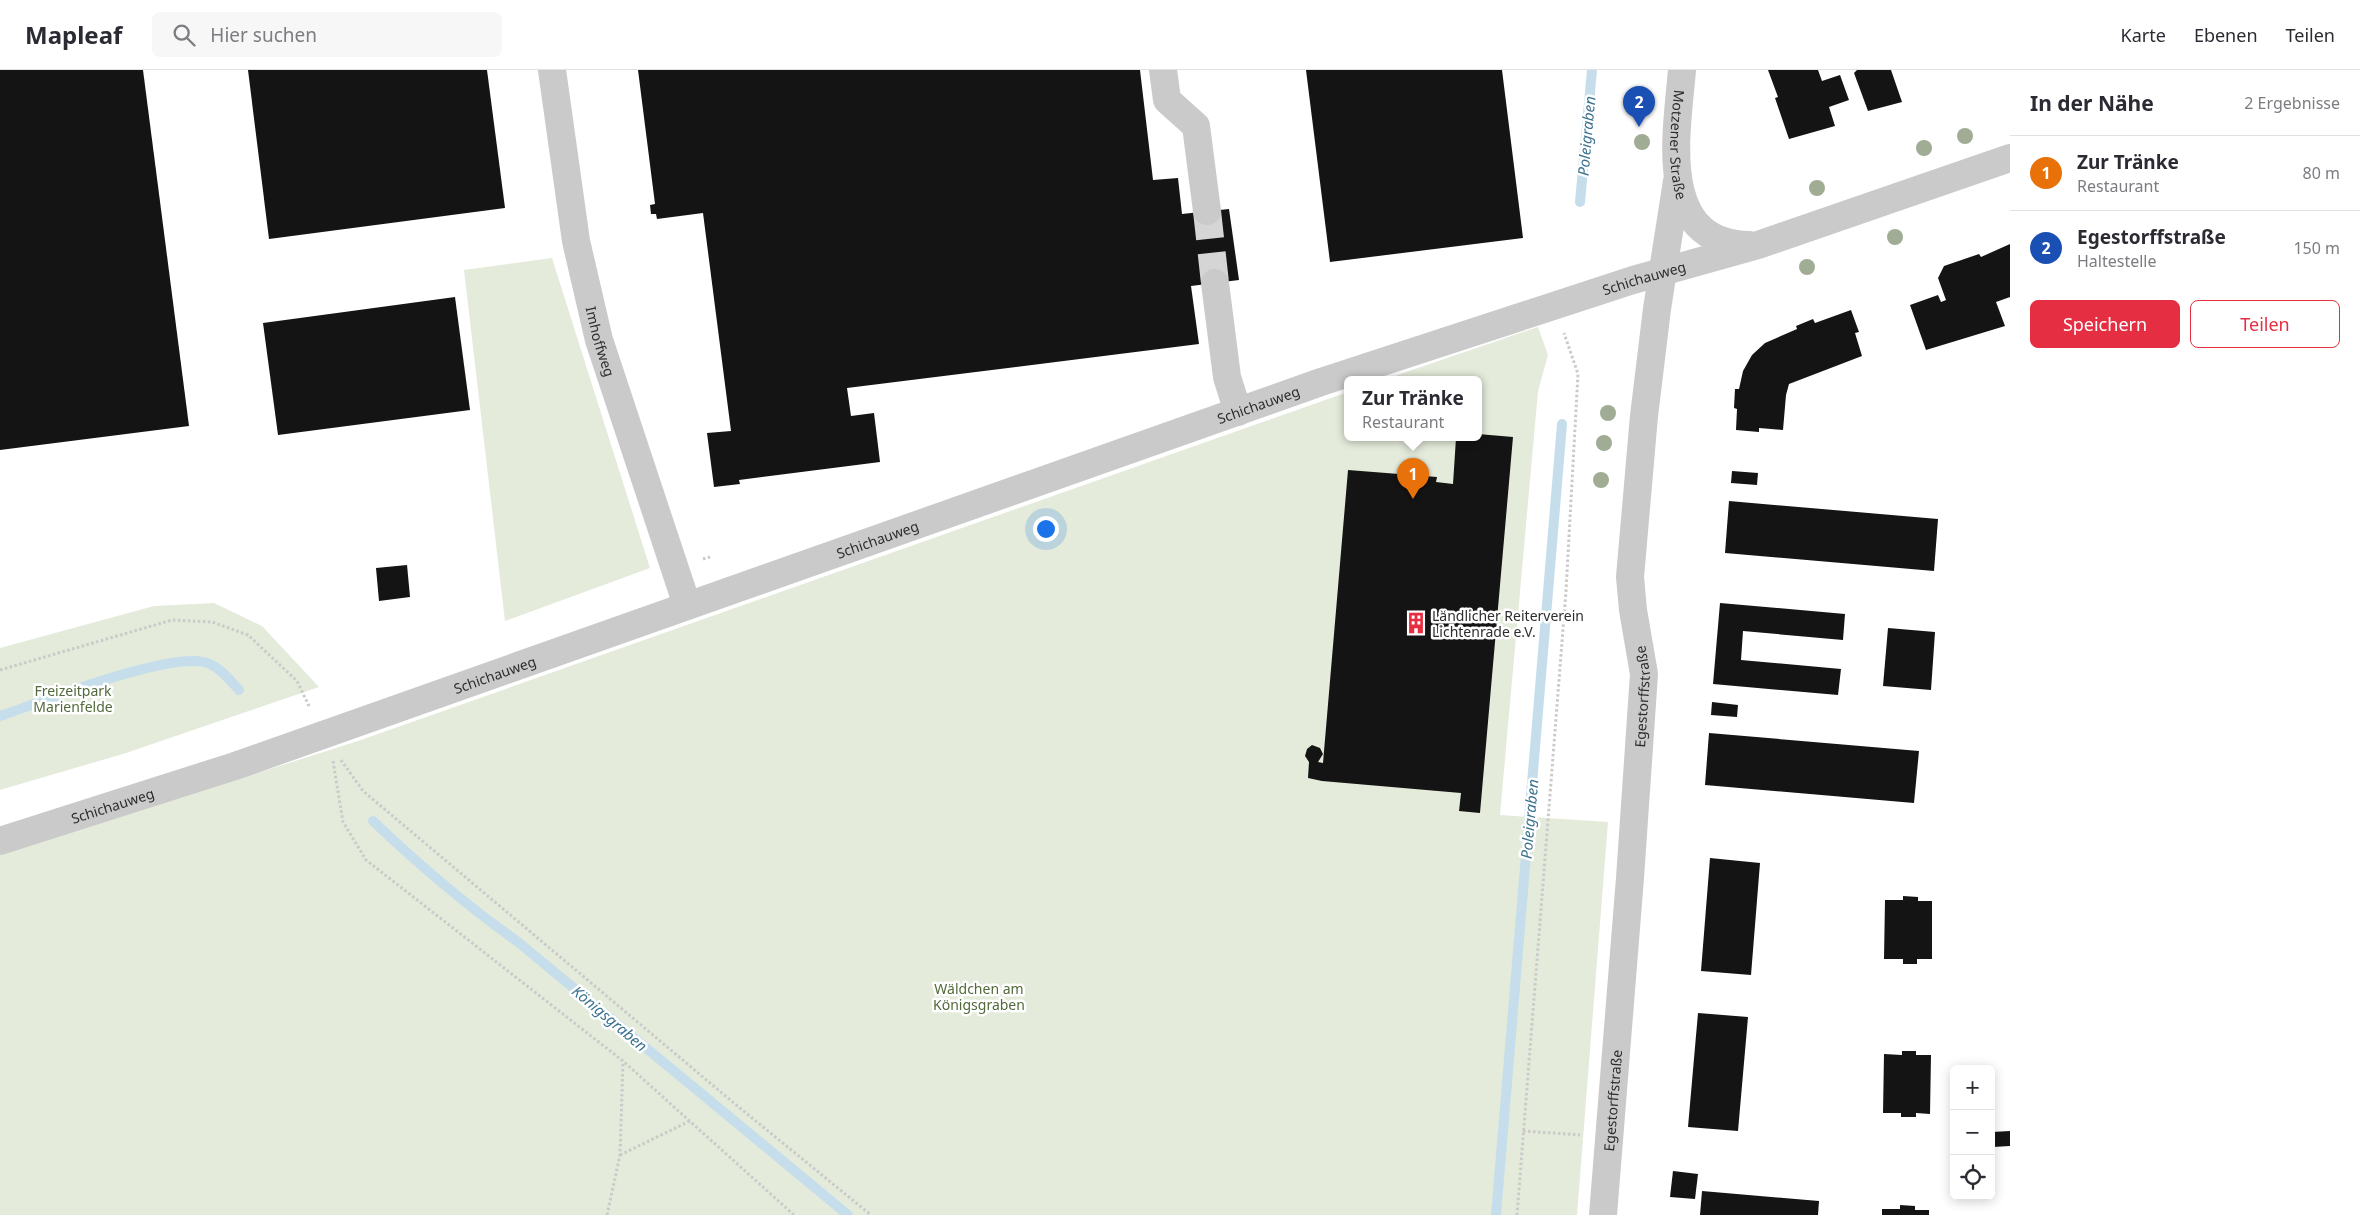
<!DOCTYPE html>
<html lang="de">
<head>
<meta charset="utf-8">
<style>
	:root { --surface:#fff; --page:#f7f7f7; --text:#2b2b33; --muted:#7c7c81; --line:#e1e1e2; --accent:#e62e42 }
	body { margin:0; font-family:"Noto Sans",sans-serif; background:var(--page); color:var(--text) }
	.controls { position:absolute; right:15px; bottom:15px; display:grid; overflow:hidden; border-radius:8px; box-shadow:0 2px 12px #0003 }
	.controls button { width:45px; height:45px; display:grid; place-items:center; padding:0; border:0; border-bottom:1px solid var(--line); background:var(--surface); color:var(--text); font:25px sans-serif }
	.you { position:absolute; left:1045px; top:458px; width:18px; height:18px; margin:-12px; border:4px solid #fff; border-radius:50%; background:#1a73e8; box-shadow:0 0 0 8px #1a73e833 }
	.badge { display:grid; place-items:center; width:32px; height:32px; border-radius:50%; background:var(--accent); color:#fff; font-size:16px; font-weight:700 }
	.pin { position:absolute; translate:-50% -41px; filter:drop-shadow(0 1px 2px #0008) }
	.pin::after { content:''; position:absolute; top:26px; width:18px; height:15px; background:inherit; clip-path:polygon(0 0,100% 0,50% 100%) }
	.popup { position:absolute; left:1344px; top:306px; width:138px; height:65px; box-sizing:border-box; display:grid; place-content:center; border-radius:8px; background:var(--surface); filter:drop-shadow(0 1px 4px #0005); font-size:16px; white-space:nowrap; color:var(--muted) }
	.popup b { font-size:19px; color:var(--text) }
	.popup::after { content:''; position:absolute; left:50%; top:100%; margin-left:-10px; border:10px solid transparent; border-top-color:var(--surface) }
	.list { margin:0; padding:0; list-style:none }
	h2 { display:flex; justify-content:space-between; align-items:center; height:65px; margin:0; padding:0 20px; font-size:21px }
	h2 small { font-size:16px; font-weight:400; color:var(--muted) }
	.list li { display:grid; grid-template-columns:32px 1fr auto; gap:15px; align-items:center; box-sizing:border-box; height:75px; padding:0 20px; border-top:1px solid var(--line) }
	.list b { display:block; font-size:19px; white-space:nowrap }
	.list p { margin:0; font-size:16px; white-space:nowrap; color:var(--muted) }
	.list em { font-size:16px; font-style:normal; color:var(--muted) }
	.actions { display:flex; gap:10px; padding:15px 20px }
	.actions a { flex:1; padding:11px 0; border:1px solid var(--accent); border-radius:8px; text-align:center; font-size:18px; color:var(--accent) }
	.actions .main { background:var(--accent); color:#fff }
	.icon { flex:none; width:28px; height:28px; fill:none; stroke:currentColor; stroke-width:2; stroke-linecap:round; stroke-linejoin:round }
	.map { position:relative; flex:none; width:2010px; height:1145px; overflow:hidden }
	header { display:flex; align-items:center; gap:30px; box-sizing:border-box; height:70px; padding:0 25px; background:var(--surface); border-bottom:1px solid var(--line) }
	header strong { font-size:24px }
	nav { display:flex; gap:28px; margin-inline-start:auto; font-size:18px }
	.search { width:350px; height:45px; background:var(--page); display:flex; align-items:center; gap:12px; box-sizing:border-box; padding:0 18px; border-radius:8px; color:var(--muted); font-size:19px }
	main { display:flex }
	aside { flex:1; background:var(--surface) }
	.map>svg:first-child { display:block }
	.green { fill:#e4ebda }
	.lines { fill:none; stroke-linecap:round; stroke-linejoin:round }
	.stream { stroke:#c6deeb; stroke-width:10 }
	.building { fill:#141414 }
	.minor-tunnel { stroke:#d5d5d5; stroke-width:28; stroke-dasharray:28 14; stroke-linecap:butt }
	.path { stroke:#cacaca; stroke-width:3; stroke-dasharray:2.5 2.5; stroke-linecap:butt }
	.minor { stroke:#cacaca; stroke-width:28 }
	.tree { fill:#a0ac93 }
	.labels { text-anchor:middle; dominant-baseline:central; stroke-width:5; stroke-linejoin:round; paint-order:stroke }
	.street-label { font-size:14px; fill:#2d2d2d; stroke:#fff }
	.poi-label { font-size:14px; fill:#2d2d2d; stroke:#fff; text-anchor:start }
	.park-label { font-size:14px; fill:#52693b; stroke:#fff }
	.water-label { font-size:15px; font-style:italic; fill:#3b728f; stroke:#fff }
</style>
</head>
<body>
<header>
<strong>Mapleaf</strong>
<div class="search"><svg class="icon" aria-label="search" viewBox="0 0 24 24"><circle cx="10" cy="10" r="6"/><path d="M15 15l6 6"/></svg>Hier suchen</div>
<nav><a>Karte</a><a>Ebenen</a><a>Teilen</a></nav>
</header>
<main>
<div class="map">
<svg width="2010" height="1145" viewBox="0 0 2010 1145">
	<rect width="100%" height="100%" fill="#fff"/>
	<g class="green">
		<path d="M552 188 650 498 505 551 464 200Z"/>
		<path d="M1538 257 1548 285 1538 321 1500 745 1608 752 1577 1145H0V785L358 671 1348 322V368H1478V310H1383Z"/>
		<path d="M214 533 262 556 319 617 126 683 0 720V578L154 536Z"/>
	</g>
	<g class="lines">
		<g class="stream">
			<path d="M1580 132 1592 0"/>
			<path d="M0 646C42 632 165 583 204 592 219 596 228 608 239 620"/>
			<path d="M373 751C419 795 466 835 518 872L848 1145"/>
			<path d="M1496 1145 1562 354"/>
		</g>
	</g>
	<g class="building">
		<path d="M0 0H143L189 356 0 380Z"/>
		<path d="M248 0H487L505 138 269 169Z"/>
		<path d="M638 0H1140L1153 110 1178 108 1182 144 1229 139 1239 210 1191 216 1199 274 847 318 851 346 874 343 880 392 739 410 740 414 714 417 707 363 731 361 703 143 657 149 656 144H651L650 135 655 134Z"/>
		<path d="M1306 0H1502L1523 168 1330 192Z"/>
		<path d="M1768 0H1818L1822 11 1840 5 1849 30 1829 37 1835 56 1789 69 1775 28 1778 27Z"/>
		<path d="M1857 0H1891L1902 32 1868 41 1854 3Z"/>
		<path d="M2010 174V227L1996 232 2005 256 1926 280 1910 235 1938 225 1941 232 1946 230 1938 208 1944 196 1979 184 1981 187Z"/>
		<path d="M455 227 470 340 278 365 263 253Z"/>
		<path d="M1851 240 1859 262 1855 263 1862 286 1789 314 1786 325 1783 360 1759 358V362L1736 360 1737 339 1734 338 1735 319H1739L1743 301 1752 285 1765 273 1797 259 1796 256 1813 249 1815 253Z"/>
		<path d="M1478 364 1513 367 1480 743 1459 741 1461 723 1322 711 1308 708 1309 692 1305 686 1307 679 1312 675 1320 678 1323 684 1318 692 1323 693 1348 400 1437 407 1436 412 1453 414 1456 368H1478Z"/>
		<path d="M1732 401 1758 403 1757 415 1731 413Z"/>
		<path d="M1729 431 1938 449 1934 501 1725 483Z"/>
		<path d="M407 495 410 527 379 531 376 498Z"/>
		<path d="M1720 533 1845 544 1843 570 1743 561 1741 590 1841 599 1838 625 1713 614Z"/>
		<path d="M1888 558 1935 562 1931 620 1883 616Z"/>
		<path d="M1712 632 1738 635 1737 647 1711 645Z"/>
		<path d="M1709 663 1919 681 1914 733 1705 715Z"/>
		<path d="M1710 788 1760 793 1751 905 1701 901Z"/>
		<path d="M1903 826 1918 827V831H1932V889H1917V894H1903V889H1884L1885 830H1903Z"/>
		<path d="M1698 943 1748 947 1738 1061 1688 1057Z"/>
		<path d="M1902 981H1916V985H1931L1930 1044 1916 1043V1047H1901V1043H1883L1884 984 1902 985Z"/>
		<path d="M2010 1061V1076L1993 1077 1992 1062Z"/>
		<path d="M1673 1101 1698 1104 1695 1129 1670 1127Z"/>
		<path d="M1702 1121 1819 1131 1818 1145H1700Z"/>
		<path d="M1900 1135 1915 1136V1140H1929V1145H1882V1139H1900Z"/>
	</g>
	<g class="lines">
		<path class="minor-tunnel" d="M1207 141 1215 213"/>
		<g class="path">
			<path d="M703 489 710 487"/>
			<path d="M0 600 172 550 212 552 248 565 297 611 310 638"/>
			<path d="M341 690 363 721 735 1034 871 1145"/>
			<path d="M333 691 343 752 366 790 623 991 794 1145"/>
			<path d="M1523 1061 1580 1065"/>
			<path d="M620 1085 690 1051"/>
			<path d="M607 1145 620 1085 623 992"/>
			<path d="M1517 1145 1566 521 1578 304 1564 263"/>
		</g>
		<g class="minor">
			<path id="s1" d="M552 0 576 171 599 270 687 535"/>
			<path d="M1163 0 1167 30 1196 56 1207 141"/>
			<path id="s2" d="M1682 0C1677 62 1655 173 1749 175"/>
			<path d="M1215 213 1227 307 1238 342"/>
			<path id="s3" d="M0 771 235 696 1321 312 1633 210 1758 175 2010 88"/>
			<path id="s4" d="M1603 1145 1630 808 1644 604 1633 540 1630 507 1644 346 1657 239 1677 111"/>
		</g>
	</g>
	<g class="tree">
		<circle cx="1965" cy="66" r="8"/>
		<circle cx="1642" cy="72" r="8"/>
		<circle cx="1924" cy="78" r="8"/>
		<circle cx="1817" cy="118" r="8"/>
		<circle cx="1895" cy="167" r="8"/>
		<circle cx="1807" cy="197" r="8"/>
		<circle cx="1608" cy="343" r="8"/>
		<circle cx="1604" cy="373" r="8"/>
		<circle cx="1601" cy="410" r="8"/>
	</g>
	<defs>
		<g id="building-bare" transform="scale(1.725)"><path d="M-4-6H4V6H1V3H-1V6H-4ZM-2.5-4.3h1.7v1.8h-1.7ZM.8-4.3h1.7v1.8H.8ZM-2.5-1h1.7V.8h-1.7ZM.8-1h1.7V.8H.8Z" fill="#e62e42" stroke="#fff" stroke-width="2.5" paint-order="stroke"/></g>
	</defs>
	<g fill-rule="evenodd">
		<use href="#building-bare" x="1416" y="553"/>
	</g>
	<g class="labels">
		<g class="street-label">
			<text stroke="none"><textPath href="#s2" startOffset="75">Motzener Straße</textPath></text>
			<text stroke="none"><textPath href="#s3" startOffset="1738">Schichauweg</textPath></text>
			<text stroke="none"><textPath href="#s1" startOffset="276">Imhoffweg</textPath></text>
			<text stroke="none"><textPath href="#s3" startOffset="1332">Schichauweg</textPath></text>
			<text stroke="none"><textPath href="#s3" startOffset="928">Schichauweg</textPath></text>
			<text stroke="none"><textPath href="#s3" startOffset="522">Schichauweg</textPath></text>
			<text stroke="none"><textPath href="#s4" startOffset="520">Egestorffstraße</textPath></text>
			<text stroke="none"><textPath href="#s3" startOffset="118">Schichauweg</textPath></text>
			<text stroke="none"><textPath href="#s4" startOffset="115">Egestorffstraße</textPath></text>
		</g>
		<g class="poi-label">
			<text x="1432" y="545">Ländlicher Reiterverein<tspan x="1432" dy="16">Lichtenrade e.V.</tspan></text>
		</g>
		<g class="park-label">
			<text x="73" y="620">Freizeitpark<tspan x="73" dy="16">Marienfelde</tspan></text>
			<text x="979" y="918">Wäldchen am<tspan x="979" dy="16">Königsgraben</tspan></text>
		</g>
		<g class="water-label">
			<text transform="translate(1586 66) rotate(-85)">Poleigraben</text>
			<text transform="translate(1529 749) rotate(-85)">Poleigraben</text>
			<text transform="translate(610 948) rotate(40)">Königsgraben</text>
		</g>
	</g>
</svg>
<div class="controls">
<button>+</button>
<button>−</button>
<button><svg class="icon" aria-label="locate" viewBox="0 0 24 24"><circle cx="12" cy="12" r="6"/><path d="M12 2v4M12 18v4M2 12h4M18 12h4"/></svg></button>
</div>
<div class="you"></div>
<div class="pin badge" style="left:1413px;top:429px;background:#e8710a">1</div>
<div class="popup"><b>Zur Tränke</b>Restaurant</div>
<div class="pin badge" style="left:1639px;top:57px;background:#1a4fb4">2</div>
</div>
<aside>
<h2>In der Nähe<small>2 Ergebnisse</small></h2>
<ul class="list">
<li><span class="badge" style="background:#e8710a">1</span><div><b>Zur Tränke</b><p>Restaurant</p></div><em>80 m</em></li>
<li><span class="badge" style="background:#1a4fb4">2</span><div><b>Egestorffstraße</b><p>Haltestelle</p></div><em>150 m</em></li>
</ul>
<div class="actions"><a class="main">Speichern</a><a>Teilen</a></div>
</aside>
</main>
</body>
</html>
